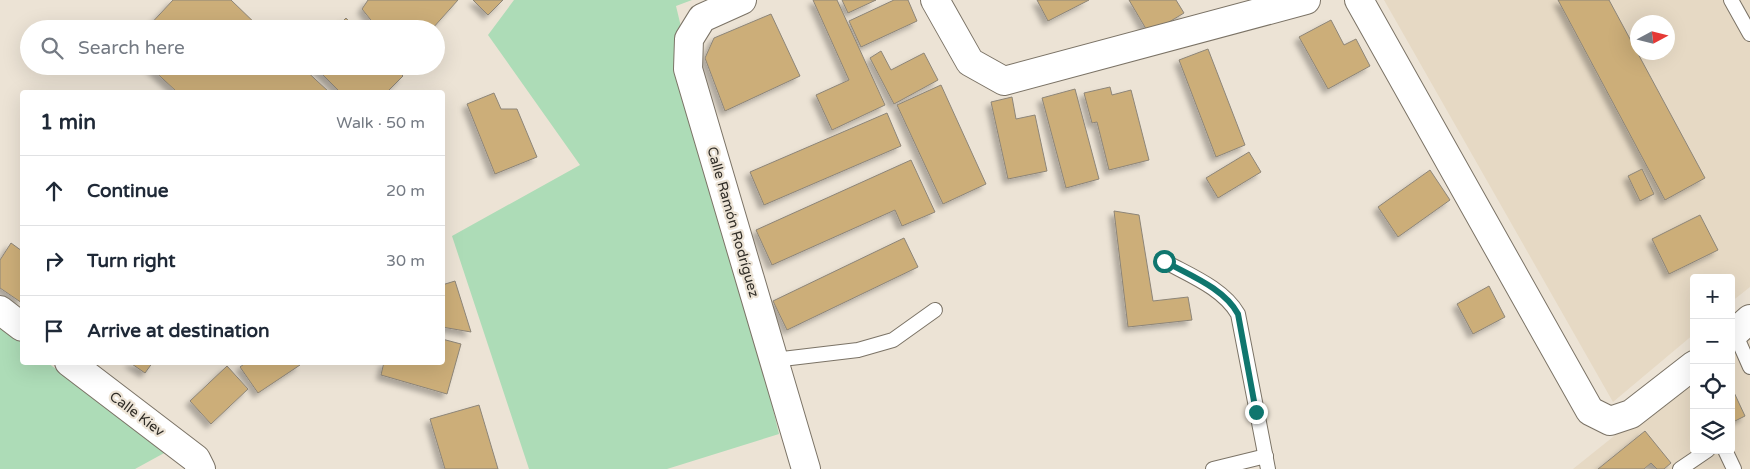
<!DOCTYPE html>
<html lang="en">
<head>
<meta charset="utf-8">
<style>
	:root { --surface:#fff; --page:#f6f6f7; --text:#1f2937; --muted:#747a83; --line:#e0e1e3 }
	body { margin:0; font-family:"Varela Round",sans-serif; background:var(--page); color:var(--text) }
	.controls { position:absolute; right:15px; bottom:15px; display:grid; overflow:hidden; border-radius:5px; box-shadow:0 5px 20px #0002 }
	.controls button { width:45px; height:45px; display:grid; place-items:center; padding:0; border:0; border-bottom:1px solid var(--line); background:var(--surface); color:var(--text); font:25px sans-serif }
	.compass { position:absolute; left:1630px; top:15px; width:45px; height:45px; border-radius:50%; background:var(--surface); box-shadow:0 5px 20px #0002; rotate:83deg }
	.stop { position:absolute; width:15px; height:15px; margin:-11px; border:4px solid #0f766e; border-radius:50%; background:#fff }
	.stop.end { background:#0f766e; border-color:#fff; box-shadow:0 1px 5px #0008 }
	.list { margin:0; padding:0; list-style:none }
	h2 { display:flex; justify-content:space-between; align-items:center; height:65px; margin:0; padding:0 20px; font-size:21px }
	h2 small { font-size:16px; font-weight:400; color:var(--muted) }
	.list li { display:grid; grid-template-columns:32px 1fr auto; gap:15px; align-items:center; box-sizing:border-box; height:70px; padding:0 20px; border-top:1px solid var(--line) }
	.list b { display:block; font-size:19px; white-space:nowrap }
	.list em { font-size:16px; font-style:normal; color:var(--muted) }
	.icon { flex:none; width:28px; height:28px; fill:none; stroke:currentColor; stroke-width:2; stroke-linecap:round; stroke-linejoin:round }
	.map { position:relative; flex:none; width:1750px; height:469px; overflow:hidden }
	.search { position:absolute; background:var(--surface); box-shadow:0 5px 20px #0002; left:20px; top:20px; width:425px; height:55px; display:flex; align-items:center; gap:12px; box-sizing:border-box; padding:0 18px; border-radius:28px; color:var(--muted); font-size:19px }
	.panel { position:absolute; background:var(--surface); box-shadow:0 5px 20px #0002; left:20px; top:90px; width:425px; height:275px; border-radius:5px }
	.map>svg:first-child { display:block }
	.built { fill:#e6d9c4; fill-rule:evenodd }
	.green { fill:#addcb7 }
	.building { fill:#ccae79; stroke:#8d8578; filter:url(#shadow) }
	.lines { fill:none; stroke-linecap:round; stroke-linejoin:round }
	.service-casing { stroke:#7b7366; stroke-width:16 }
	.minor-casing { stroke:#7b7366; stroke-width:30 }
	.service { stroke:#fff; stroke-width:14 }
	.minor { stroke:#fff; stroke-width:28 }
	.route { stroke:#0f766e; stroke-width:6 }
	.labels { text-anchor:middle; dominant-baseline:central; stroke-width:4.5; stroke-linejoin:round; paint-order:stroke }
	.street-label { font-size:14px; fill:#302d27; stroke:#ece3d5 }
</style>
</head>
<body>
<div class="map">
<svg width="1750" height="469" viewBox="0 0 1750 469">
	<defs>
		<filter id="shadow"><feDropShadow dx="-4.5" dy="4.5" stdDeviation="2.5" flood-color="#0004"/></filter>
	</defs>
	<rect width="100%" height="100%" fill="#ece3d5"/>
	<g class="built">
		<path d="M1384 0H1750V287L1731 302V278H1694V334L1613 402ZM1638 22H1668V52H1638Z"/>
		<path d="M1750 326V469H1573L1694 372V450H1731V342Z"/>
	</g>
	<g class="green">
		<path d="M514 0H692L676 6 779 434 667 469H529L452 236 580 165 488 35Z"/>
		<path d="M0 326 22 343V362L48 363 166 452 135 469H0Z"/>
	</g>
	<g class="building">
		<path d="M173 0H231L261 29H146Z"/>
		<path d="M368 0H458L432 29H378L362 9Z"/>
		<path d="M473 0H503L488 15Z"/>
		<path d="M813 0H837L885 105 832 130 816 95 849 80Z"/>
		<path d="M842 0H876L848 13Z"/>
		<path d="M894 0H908L917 21 861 47 849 21Z"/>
		<path d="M1037 0H1089L1048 21Z"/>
		<path d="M1129 0H1176L1184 13 1149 34Z"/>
		<path d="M1558 0H1609L1705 178 1665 200Z"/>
		<path d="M771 14 800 76 725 111 705 58 714 38Z"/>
		<path d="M346 18 356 29H335Z"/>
		<path d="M1331 20 1344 45 1356 39 1370 66 1328 89 1299 37Z"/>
		<path d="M1208 49 1245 145 1216 157 1179 60Z"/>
		<path d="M881 51 891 70 924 53 938 80 894 104 870 58Z"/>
		<path d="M149 66H301L329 92H177Z"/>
		<path d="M314 66H393L403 76 387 92H340Z"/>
		<path d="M941 85 986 184 943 204 897 105Z"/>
		<path d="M1110 87 1112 95 1131 90 1149 160 1109 170 1097 122 1092 123 1084 93Z"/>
		<path d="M1075 89 1099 179 1066 188 1042 98Z"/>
		<path d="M494 93 501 109H517L537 157 495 174 467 104Z"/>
		<path d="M1012 97 1016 119 1035 115 1047 171 1008 179 991 102Z"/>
		<path d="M887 113 901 146 764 205 750 172Z"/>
		<path d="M1249 152 1261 172 1218 198 1206 178Z"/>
		<path d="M911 160 935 212 902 226 895 210 772 265 756 230Z"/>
		<path d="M1642 169 1654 194 1640 201 1628 176Z"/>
		<path d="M1430 170 1450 200 1398 237 1378 207Z"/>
		<path d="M1114 211 1139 215 1153 301 1188 297 1192 320 1128 327Z"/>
		<path d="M1700 215 1718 250 1669 274 1652 239Z"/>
		<path d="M904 238 918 267 787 330 773 301Z"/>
		<path d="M11 243 22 251V303L0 288V260Z"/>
		<path d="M455 281 471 332 442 327V285Z"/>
		<path d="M1489 286 1505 317 1473 334 1457 304Z"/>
		<path d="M442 339 461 344 447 394 381 375 384 362H442Z"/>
		<path d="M129 362H153L145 373Z"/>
		<path d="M247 362H298L300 365 258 393 240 367Z"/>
		<path d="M227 366 248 389 211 424 190 401Z"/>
		<path d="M1731 386 1745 416 1731 423Z"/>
		<path d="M479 405 498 469H445L430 419Z"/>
		<path d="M1645 431 1671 463 1664 469H1657L1651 463 1644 469H1598Z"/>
	</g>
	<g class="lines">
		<g class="service-casing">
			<g id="service">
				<path d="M1731 0 1750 34"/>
				<path d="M1164 261C1189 275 1223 288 1238 314L1268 469"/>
				<path d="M1735 333 1750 367"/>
				<path d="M774 360 858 350 893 340 935 310"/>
				<path d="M1725 450 1734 469"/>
				<path d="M1213 469 1266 456"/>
				<path d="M1680 469 1708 450"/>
			</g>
		</g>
		<g class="minor-casing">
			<g id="minor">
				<path d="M742 0 702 18 689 39 688 69 806 469"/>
				<path d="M935 0 970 62 1004 81 1306 0"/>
				<path d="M1359 0 1590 411 1610 421 1631 414 1694 365"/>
				<path d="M0 310 22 327"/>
				<path d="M1731 336 1750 319"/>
				<path d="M69 362 196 459 201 469"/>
			</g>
		</g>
		<use href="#service" class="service"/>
		<use href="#minor" class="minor"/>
	</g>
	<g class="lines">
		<path class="route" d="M1164 261C1189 275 1224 288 1238 314L1256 412"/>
	</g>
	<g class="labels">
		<g class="street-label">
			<text transform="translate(733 222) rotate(74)">Calle Ramón Rodríguez</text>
			<text transform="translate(137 414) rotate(37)">Calle Kiev</text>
		</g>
	</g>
</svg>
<div class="controls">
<button>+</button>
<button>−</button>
<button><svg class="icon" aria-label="locate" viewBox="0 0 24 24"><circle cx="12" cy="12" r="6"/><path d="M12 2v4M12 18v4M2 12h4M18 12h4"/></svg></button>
<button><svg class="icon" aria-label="layers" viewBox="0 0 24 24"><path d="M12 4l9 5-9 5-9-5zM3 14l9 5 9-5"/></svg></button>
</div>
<svg class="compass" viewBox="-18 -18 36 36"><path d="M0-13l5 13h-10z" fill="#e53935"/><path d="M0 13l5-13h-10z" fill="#747a83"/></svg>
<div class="stop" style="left:1164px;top:261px"></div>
<div class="stop end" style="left:1256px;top:412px"></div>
<div class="search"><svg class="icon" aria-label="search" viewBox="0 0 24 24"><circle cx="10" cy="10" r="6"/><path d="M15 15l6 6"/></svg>Search here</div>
<section class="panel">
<h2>1 min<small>Walk · 50 m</small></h2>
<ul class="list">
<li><svg class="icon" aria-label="ahead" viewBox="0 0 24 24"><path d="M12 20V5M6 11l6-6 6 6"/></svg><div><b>Continue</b></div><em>20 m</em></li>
<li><svg class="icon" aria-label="right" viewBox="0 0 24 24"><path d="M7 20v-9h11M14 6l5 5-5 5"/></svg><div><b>Turn right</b></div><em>30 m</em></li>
<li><svg class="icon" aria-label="arrive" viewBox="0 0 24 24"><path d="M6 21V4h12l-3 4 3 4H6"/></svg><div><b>Arrive at destination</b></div></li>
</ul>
</section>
</div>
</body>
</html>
